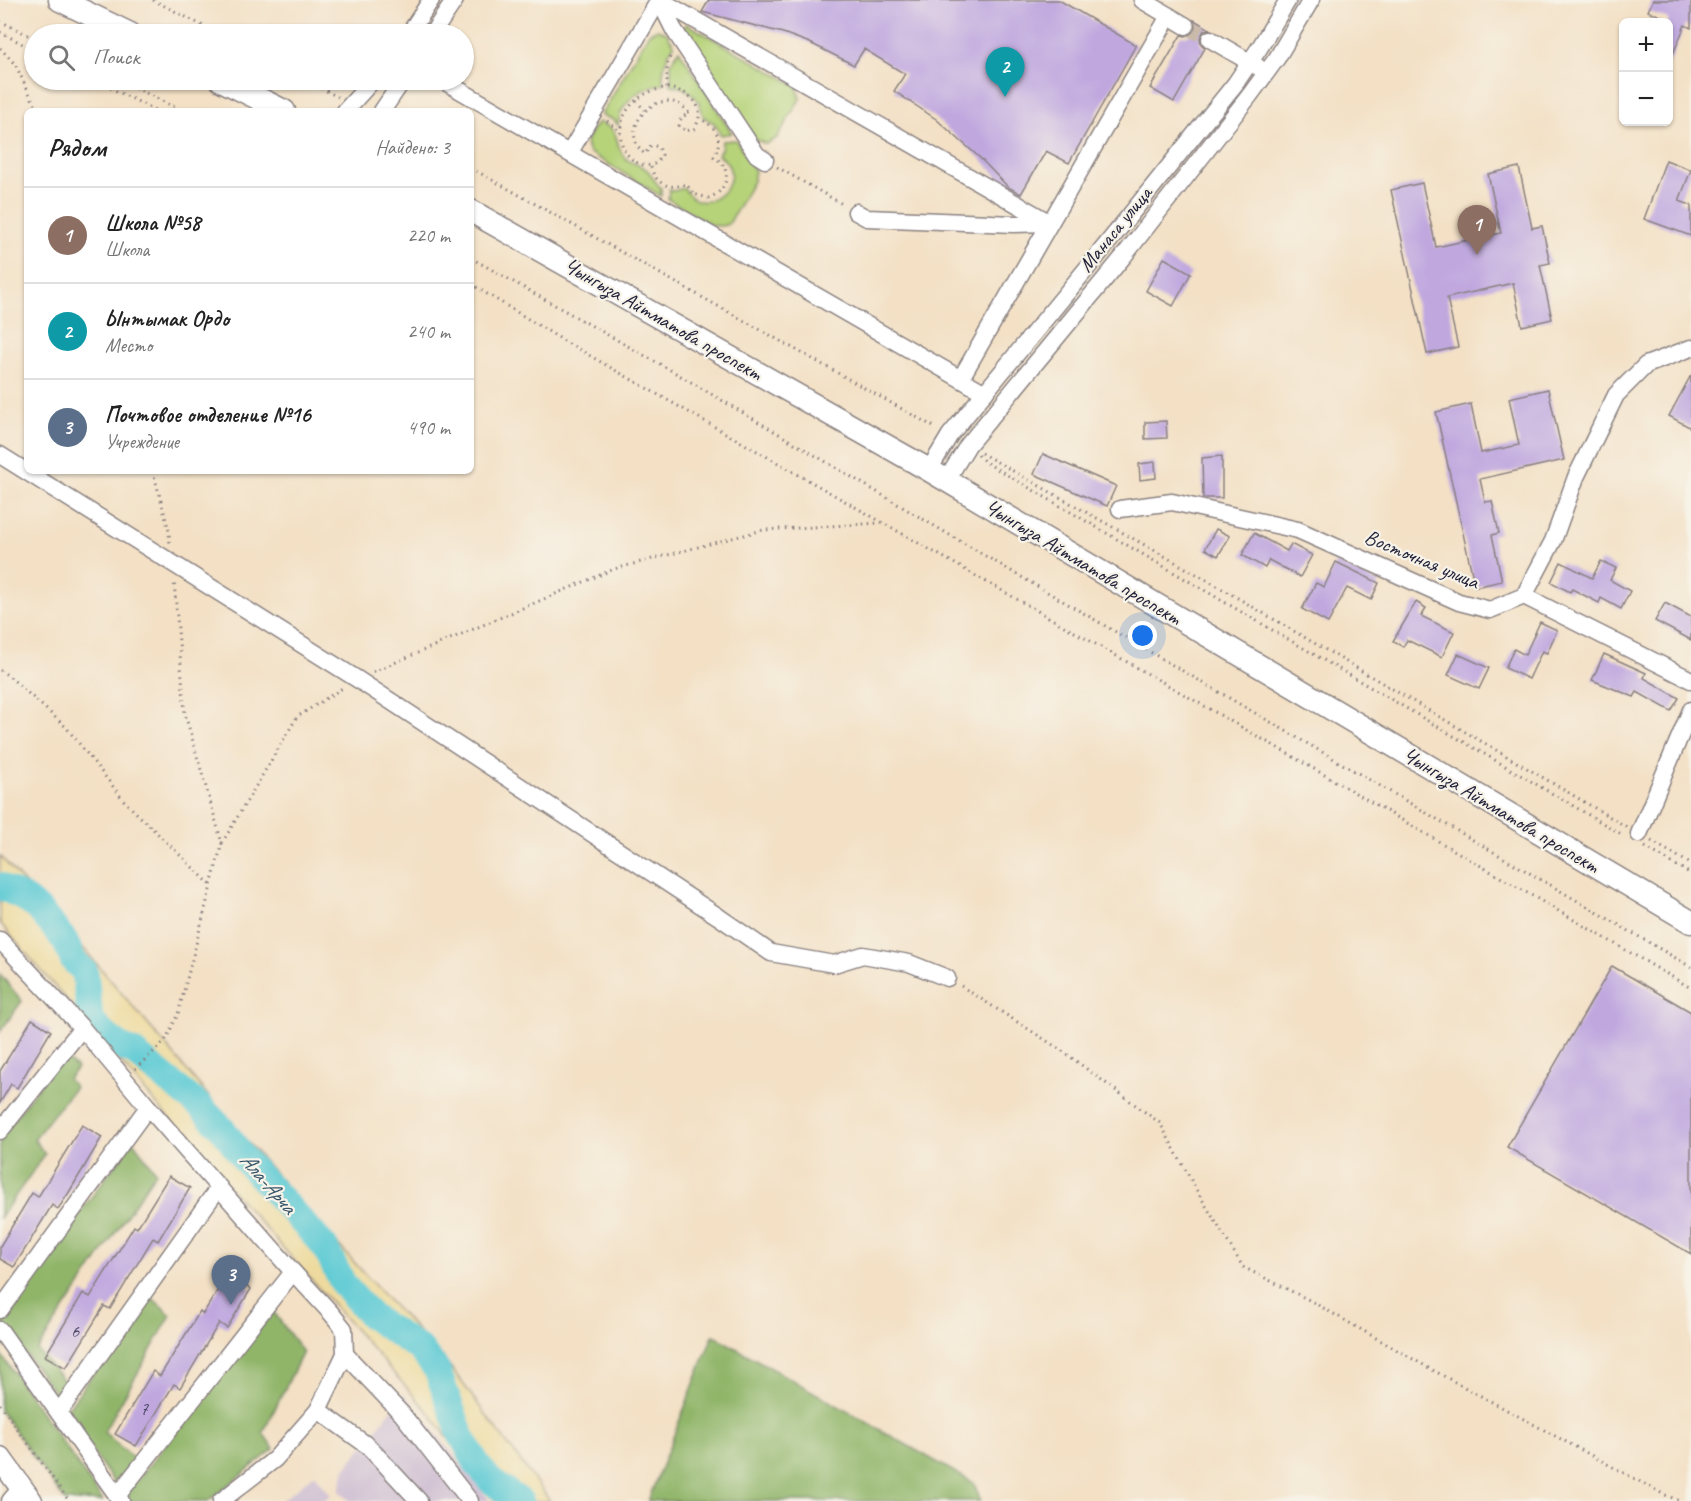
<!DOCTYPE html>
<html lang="ru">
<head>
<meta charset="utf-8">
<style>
	:root { --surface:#fff; --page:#f2f2f2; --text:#222; --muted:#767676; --line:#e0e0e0; --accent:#7c3aed }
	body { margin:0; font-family:Caveat,sans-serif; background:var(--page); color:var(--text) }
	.controls { position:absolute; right:18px; top:18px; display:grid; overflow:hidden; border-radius:9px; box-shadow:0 2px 4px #0004 }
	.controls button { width:54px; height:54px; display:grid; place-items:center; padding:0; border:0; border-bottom:2px solid var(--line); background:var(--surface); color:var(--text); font:30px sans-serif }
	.you { position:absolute; left:1143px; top:636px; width:21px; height:21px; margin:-15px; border:4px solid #fff; border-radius:50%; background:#1a73e8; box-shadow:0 0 0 9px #1a73e833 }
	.badge { display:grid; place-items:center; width:39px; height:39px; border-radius:50%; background:var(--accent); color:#fff; font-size:20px; font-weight:700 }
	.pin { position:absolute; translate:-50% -50px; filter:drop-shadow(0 2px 3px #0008) }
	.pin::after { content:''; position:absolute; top:32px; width:21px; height:18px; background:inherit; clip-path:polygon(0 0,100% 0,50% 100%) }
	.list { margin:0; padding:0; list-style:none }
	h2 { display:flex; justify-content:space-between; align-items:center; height:78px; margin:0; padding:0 24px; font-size:26px }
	h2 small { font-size:20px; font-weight:400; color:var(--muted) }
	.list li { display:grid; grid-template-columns:39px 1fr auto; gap:18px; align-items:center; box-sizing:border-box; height:96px; padding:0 24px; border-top:2px solid var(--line) }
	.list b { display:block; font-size:22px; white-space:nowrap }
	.list p { margin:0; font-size:20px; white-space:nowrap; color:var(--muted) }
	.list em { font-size:20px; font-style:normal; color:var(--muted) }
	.icon { flex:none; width:33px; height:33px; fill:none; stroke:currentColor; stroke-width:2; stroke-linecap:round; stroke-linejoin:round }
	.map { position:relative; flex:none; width:1691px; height:1501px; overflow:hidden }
	.search { position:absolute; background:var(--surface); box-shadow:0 2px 4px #0004; left:24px; top:24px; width:450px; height:66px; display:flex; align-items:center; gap:15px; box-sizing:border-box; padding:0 21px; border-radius:33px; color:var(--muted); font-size:22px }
	.panel { position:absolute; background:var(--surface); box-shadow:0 2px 4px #0004; left:24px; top:108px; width:450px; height:366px; border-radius:9px }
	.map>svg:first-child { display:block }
	.industrial { fill:#cebed2 }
	.green { fill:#b6d379; stroke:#6c7a5a; stroke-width:1.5 }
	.forest { fill:#90b569; stroke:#596c52; stroke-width:1.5 }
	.sand { fill:#eeda9e; stroke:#887e6c; stroke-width:1.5 }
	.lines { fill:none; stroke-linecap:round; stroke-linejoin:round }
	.river { stroke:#5dcad4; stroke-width:27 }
	.building { fill:#c0a8df }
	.minor-tunnel { stroke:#c9baa9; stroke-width:16; stroke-dasharray:16 8; stroke-linecap:butt }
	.minor-casing { stroke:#8a8180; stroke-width:19 }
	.major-casing { stroke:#8a8180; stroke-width:25 }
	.path { stroke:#8a8180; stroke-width:3; stroke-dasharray:1.5 4.5; stroke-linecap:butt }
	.minor { stroke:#fff; stroke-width:16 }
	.major { stroke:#fff; stroke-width:22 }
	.labels { text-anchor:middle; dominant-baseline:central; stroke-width:4.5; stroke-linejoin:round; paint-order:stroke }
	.number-label { font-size:18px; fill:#4a4464 }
	.street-label { font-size:21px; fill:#22223b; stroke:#f7f3e8 }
	.water-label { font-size:22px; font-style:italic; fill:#345469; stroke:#f7f3e8 }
</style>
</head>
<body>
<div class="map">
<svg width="1691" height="1501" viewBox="0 0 1691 1501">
	<rect width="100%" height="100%" fill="#f7f3e8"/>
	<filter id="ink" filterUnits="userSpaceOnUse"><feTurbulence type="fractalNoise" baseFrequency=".0167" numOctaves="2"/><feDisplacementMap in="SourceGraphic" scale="12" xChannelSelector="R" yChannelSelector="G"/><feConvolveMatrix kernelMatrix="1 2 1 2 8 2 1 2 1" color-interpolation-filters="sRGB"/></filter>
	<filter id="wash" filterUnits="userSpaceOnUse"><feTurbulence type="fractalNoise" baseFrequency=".008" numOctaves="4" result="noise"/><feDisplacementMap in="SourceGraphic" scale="24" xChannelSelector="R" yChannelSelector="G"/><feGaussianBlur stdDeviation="1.35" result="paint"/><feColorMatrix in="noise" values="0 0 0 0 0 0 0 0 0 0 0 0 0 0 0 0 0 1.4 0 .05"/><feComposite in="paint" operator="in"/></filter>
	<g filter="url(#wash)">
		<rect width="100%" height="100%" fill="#f3e0c5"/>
		<g class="industrial">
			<path d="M404 1394 490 1501H350L339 1491 345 1469Z"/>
			<path d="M315 1474 331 1495 322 1501H281Z"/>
		</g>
		<g class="green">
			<path d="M687 24 792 83 797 88 800 99 777 138 766 144 756 140 683 29Z"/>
			<path d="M658 29 667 33 674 45C665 57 662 69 663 84 641 87 620 101 618 125L614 120 601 115 649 33Z"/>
			<path d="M679 50 732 133 721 135 714 123 703 117C701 99 689 87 671 85V63Z"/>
			<path d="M598 122C624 130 612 143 625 158 631 164 640 164 646 169 651 173 654 182 661 188V196L590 153C581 142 591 132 598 122Z"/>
			<path d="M736 140 755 171 753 181 730 222 726 225 720 226 711 225 668 199 669 190 674 191 684 188C704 225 754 176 718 155L722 147V141Z"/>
		</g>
		<g class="forest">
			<path d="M0 974 22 1001 0 1032Z"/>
			<path d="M62 1055 77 1068 68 1079 75 1087 34 1139 45 1154 0 1218V1138Z"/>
			<path d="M133 1141 156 1172 37 1350 68 1385 58 1397 0 1320Z"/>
			<path d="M150 1296 171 1315 104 1432 135 1460 117 1487 65 1412Z"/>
			<path d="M273 1311 303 1352 263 1433 274 1449 208 1501H131L126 1494Z"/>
			<path d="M713 1335 974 1483 981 1501H648Z"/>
			<path d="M0 1353 103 1501H65L0 1410Z"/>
		</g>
		<path class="sand" d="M0 856 85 950 233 1125 308 1211 388 1300 443 1357 550 1501H496L430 1414 200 1154 0 923Z"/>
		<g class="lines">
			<path class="river" d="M0 886 24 898 39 910 52 925 65 941 73 960 85 972 90 1018 100 1031 121 1047 133 1052 201 1107 225 1132 244 1159 324 1246 344 1285 371 1316 420 1349 437 1370 461 1435 479 1467 491 1481 520 1501"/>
		</g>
		<g id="blocks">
			<g class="building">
				<path d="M709 0H1059L1136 45 1069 163 1046 151 1021 194 1008 187 980 158 936 119 894 91 905 74 864 49 854 65 810 43 783 33 702 12Z"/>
				<path d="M1653 0H1691V28L1685 25 1669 64 1668 19 1648 11Z"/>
				<path d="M1194 20 1210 29 1204 30 1200 38 1201 44 1205 48 1174 102 1150 88 1181 35 1186 36 1195 32 1196 26Z"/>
				<path d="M1666 160 1691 170 1679 201 1691 205V236L1644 219Z"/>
				<path d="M1519 167 1532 228 1542 226 1550 263 1540 265 1552 319 1522 326 1513 283 1447 298 1458 347 1427 354 1391 190 1422 183 1436 247 1501 233 1488 174Z"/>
				<path d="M1164 258 1191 273 1173 306 1146 291Z"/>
				<path d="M1691 375V428L1669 416Z"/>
				<path d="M1548 389 1564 460 1480 479 1485 502 1492 501 1499 533 1492 535 1502 581 1475 587 1436 412 1471 404 1481 453 1519 445 1509 398Z"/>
				<path d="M1166 421 1167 438 1145 439V422Z"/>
				<path d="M1043 454 1116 486 1107 506 1034 474Z"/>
				<path d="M1222 456V498H1203L1202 458Z"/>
				<path d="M1155 462 1156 478 1140 480 1139 464Z"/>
				<path d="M1216 529 1230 536 1218 556 1205 549Z"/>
				<path d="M1254 533 1287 551 1291 544 1312 555 1300 577 1269 560 1265 568 1242 555Z"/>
				<path d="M1601 561 1616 568 1610 580 1630 591 1621 609 1601 598 1599 603 1572 589 1570 592 1551 582 1561 562 1592 578Z"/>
				<path d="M1336 562 1379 583 1371 600 1347 588 1328 623 1302 609 1316 583 1324 587Z"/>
				<path d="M1416 602 1426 608 1421 616 1454 632 1442 657 1407 640 1403 647 1393 641Z"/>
				<path d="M1665 603 1691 617V640L1655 621Z"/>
				<path d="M1540 622 1557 630 1547 653 1542 651 1529 679 1505 668 1514 649 1525 655Z"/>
				<path d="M1458 654 1489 668 1479 689 1448 675Z"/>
				<path d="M1604 654 1646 673 1644 678 1679 698 1671 711 1637 692 1634 697 1592 680Z"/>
				<path d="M1612 966 1691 1012V1254L1507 1147Z"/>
				<path d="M32 1019 51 1031 17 1088 11 1084 0 1103V1071Z"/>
				<path d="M82 1125 102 1137 68 1194 58 1209 52 1205 14 1267 0 1259V1246L32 1193 38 1197Z"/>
				<path d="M169 1176 190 1188 158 1241 153 1238 110 1309 104 1306 66 1368 45 1356 83 1293 90 1297 134 1226 137 1228Z"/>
				<path d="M227 1275 251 1289 227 1328 219 1323 180 1388 174 1384 136 1446 115 1434 153 1371 160 1376 200 1311 203 1314Z"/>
			</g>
		</g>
	</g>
	<g filter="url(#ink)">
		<use href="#blocks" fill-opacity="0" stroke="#8a8180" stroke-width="1.5"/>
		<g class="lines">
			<path class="minor-tunnel" d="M1186 26 1210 39"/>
			<g class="minor-casing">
				<g id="minor">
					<path d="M659 0 674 30 757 155 765 160"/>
					<path d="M660 0 1050 223"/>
					<path d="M1142 0 1186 26"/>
					<path d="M409 34 431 0"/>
					<path d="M432 34 455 0"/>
					<path d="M1210 39 1258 67"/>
					<path d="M442 80 985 393"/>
					<path d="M345 111 373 80"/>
					<path d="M382 111 403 80"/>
					<path d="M570 152 659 0"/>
					<path d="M856 212 867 218 1014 224 1049 223"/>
					<path d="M961 378 1169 16"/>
					<path d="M0 455 357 679 719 917 771 953 834 964 863 955 909 963 947 978"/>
					<path d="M929 470 950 435 1106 245 1235 84 1260 47 1288 0"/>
					<path d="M946 481 968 445 1123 257 1250 95 1277 58 1311 0"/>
					<path d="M1120 509 1172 502 1298 530 1459 602 1490 610 1524 596 1691 680"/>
					<path d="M1524 596 1553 541 1576 477 1616 395 1646 365 1691 348"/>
					<path d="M1639 834 1691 710"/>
					<path d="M0 940 82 1028 148 1107 293 1272 331 1313 344 1329 345 1354 318 1410 275 1459 221 1501"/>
					<path d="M0 1131 82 1028"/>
					<path d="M0 1310 148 1107"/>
					<path d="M0 1330 121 1501"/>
					<path d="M345 1354 402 1414 470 1501"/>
					<path d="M318 1410 368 1446 419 1501"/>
					<path d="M59 1412 219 1187"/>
					<path d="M117 1496 293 1272"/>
					<path d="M10 1501 21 1488"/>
				</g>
			</g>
			<g class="major-casing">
				<g id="major">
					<path d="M60 0 130 34"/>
					<path d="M221 80 284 111"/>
					<path d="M471 211 929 470 1691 922"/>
					<path d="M0 1458 31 1501"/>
				</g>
			</g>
			<g class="path">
				<path d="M153 0 219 34"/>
				<path d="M0 21 34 38"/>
				<path d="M0 32 34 50"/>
				<path d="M0 48 15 64 38 111"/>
				<path d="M94 80 157 111"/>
				<path d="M119 80 183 111"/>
				<path d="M305 80 338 97"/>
				<path d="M667 88C689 90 709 107 694 129L686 131 679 126 681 118 689 113C662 78 613 130 645 154L651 145 659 147 662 155C653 175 629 163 623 147 612 117 638 89 667 88Z"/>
				<path d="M667 88V65L671 54"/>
				<path d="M636 101 645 110"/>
				<path d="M607 121 620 132"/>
				<path d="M651 167C655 184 670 190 686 184L694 194 708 198C728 192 734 168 714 157 723 140 718 127 700 119"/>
				<path d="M777 167 844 205"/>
				<path d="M471 168 936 428"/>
				<path d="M471 258 674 372 982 554 1691 967"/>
				<path d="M471 284 564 341 1278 748 1691 988"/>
				<path d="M981 453 1207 580 1627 827"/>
				<path d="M978 455 985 462 1623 835"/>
				<path d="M153 471 169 531 170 545"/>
				<path d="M0 670 10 677 66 727 126 803 211 885"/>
				<path d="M373 672 614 569 763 530 880 523"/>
				<path d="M1651 841 1691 864"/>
				<path d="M222 843 297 717 344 687"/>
				<path d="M1645 847 1691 874"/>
				<path d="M961 986 1061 1050 1160 1123 1197 1191 1243 1267 1311 1301 1427 1367 1663 1494 1680 1501"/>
				<path d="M135 1069 165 1041 178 1014 222 843 185 714 174 581"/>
				<path d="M0 1404 69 1501"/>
			</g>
			<use href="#minor" class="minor"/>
			<use href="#major" class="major"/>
		</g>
	</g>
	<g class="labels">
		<g class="number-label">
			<text x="75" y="1331">6</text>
			<text x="144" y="1409">7</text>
		</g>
		<g class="street-label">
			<text transform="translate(1115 229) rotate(-51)">Манаса улица</text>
			<text transform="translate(663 319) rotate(30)">Чынгыза Айтматова проспект</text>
			<text transform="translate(1422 559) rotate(23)">Восточная улица</text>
			<text transform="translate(1083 562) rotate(31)">Чынгыза Айтматова проспект</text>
			<text transform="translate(1501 810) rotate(31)">Чынгыза Айтматова проспект</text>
		</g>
		<g class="water-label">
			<text transform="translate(268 1183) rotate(49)">Ала-Арча</text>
		</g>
	</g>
</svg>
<div class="controls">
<button>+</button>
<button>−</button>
</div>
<div class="you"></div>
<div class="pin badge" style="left:1477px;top:255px;background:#8d6e63">1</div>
<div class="pin badge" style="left:1005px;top:97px;background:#0f9aa8">2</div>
<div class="pin badge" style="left:231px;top:1305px;background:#5c6f8a">3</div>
<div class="search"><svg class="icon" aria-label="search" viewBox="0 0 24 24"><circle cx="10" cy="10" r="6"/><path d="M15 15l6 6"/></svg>Поиск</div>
<section class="panel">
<h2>Рядом<small>Найдено: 3</small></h2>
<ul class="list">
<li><span class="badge" style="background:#8d6e63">1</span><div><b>Школа №58</b><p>Школа</p></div><em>220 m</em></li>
<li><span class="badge" style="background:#0f9aa8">2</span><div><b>Ынтымак Ордо</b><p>Место</p></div><em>240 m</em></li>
<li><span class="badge" style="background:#5c6f8a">3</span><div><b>Почтовое отделение №16</b><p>Учреждение</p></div><em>490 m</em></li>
</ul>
</section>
</div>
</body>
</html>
